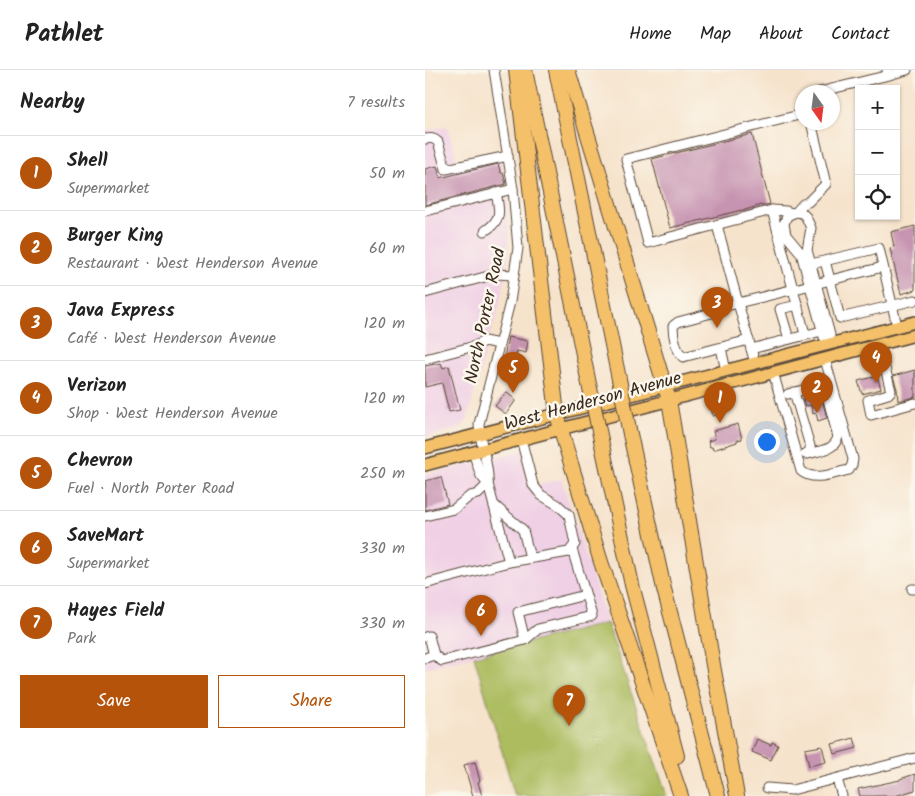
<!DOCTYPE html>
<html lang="en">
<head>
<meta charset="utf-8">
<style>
	:root { --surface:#fff; --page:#f2f2f2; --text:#222; --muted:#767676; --line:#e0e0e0; --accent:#b45309 }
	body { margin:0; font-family:Kalam,sans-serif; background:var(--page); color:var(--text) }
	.controls { position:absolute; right:15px; top:15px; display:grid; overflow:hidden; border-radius:0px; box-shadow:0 1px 4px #0004 }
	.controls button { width:45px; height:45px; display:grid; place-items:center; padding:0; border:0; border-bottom:1px solid var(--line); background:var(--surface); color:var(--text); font:25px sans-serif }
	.compass { position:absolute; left:370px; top:15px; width:45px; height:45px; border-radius:50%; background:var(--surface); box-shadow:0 1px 4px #0004; rotate:166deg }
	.you { position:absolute; left:341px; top:371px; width:18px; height:18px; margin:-12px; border:4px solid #fff; border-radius:50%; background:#1a73e8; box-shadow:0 0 0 8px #1a73e833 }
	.badge { display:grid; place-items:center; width:32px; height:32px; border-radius:50%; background:var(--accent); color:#fff; font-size:16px; font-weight:700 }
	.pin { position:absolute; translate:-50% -41px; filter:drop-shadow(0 1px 2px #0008) }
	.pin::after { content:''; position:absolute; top:26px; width:18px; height:15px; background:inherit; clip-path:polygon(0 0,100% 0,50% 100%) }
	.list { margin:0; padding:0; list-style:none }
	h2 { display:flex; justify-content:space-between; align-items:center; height:65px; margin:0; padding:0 20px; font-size:21px }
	h2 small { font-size:16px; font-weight:400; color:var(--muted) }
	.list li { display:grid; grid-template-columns:32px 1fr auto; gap:15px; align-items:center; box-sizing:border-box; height:75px; padding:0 20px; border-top:1px solid var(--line) }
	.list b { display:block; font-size:19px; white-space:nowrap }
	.list p { margin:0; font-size:16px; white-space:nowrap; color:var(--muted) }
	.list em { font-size:16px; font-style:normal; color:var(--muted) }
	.actions { display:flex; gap:10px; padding:15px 20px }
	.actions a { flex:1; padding:11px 0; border:1px solid var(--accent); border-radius:0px; text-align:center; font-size:18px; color:var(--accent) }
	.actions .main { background:var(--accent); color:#fff }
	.icon { flex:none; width:28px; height:28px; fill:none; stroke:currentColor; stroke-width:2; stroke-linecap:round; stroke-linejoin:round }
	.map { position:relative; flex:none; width:490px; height:726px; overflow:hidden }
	header { display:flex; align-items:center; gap:30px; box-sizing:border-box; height:70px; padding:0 25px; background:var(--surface); border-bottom:1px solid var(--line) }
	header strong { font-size:24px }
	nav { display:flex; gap:28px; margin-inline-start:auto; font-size:18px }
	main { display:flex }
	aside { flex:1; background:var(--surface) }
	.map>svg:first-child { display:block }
	.built { fill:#f0d0e5 }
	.green { fill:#acbc5f; stroke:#74733e }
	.building { fill:#c693b0 }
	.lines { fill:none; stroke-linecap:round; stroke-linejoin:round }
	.minor-casing { stroke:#574638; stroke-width:11 }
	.major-casing { stroke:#574638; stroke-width:14 }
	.highway-casing { stroke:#574638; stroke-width:16 }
	.minor { stroke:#fff; stroke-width:9 }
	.major { stroke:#f4c16a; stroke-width:11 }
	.highway { stroke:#f4c16a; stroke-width:14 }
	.highway-bridge-casing { stroke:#574638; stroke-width:16; stroke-linecap:butt }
	.highway-bridge { stroke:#f4c16a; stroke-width:14 }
	.labels { text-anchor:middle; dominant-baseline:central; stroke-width:5; stroke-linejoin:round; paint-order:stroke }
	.street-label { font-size:18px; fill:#3b2a1e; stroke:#fbf7ec }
</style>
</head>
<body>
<header>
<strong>Pathlet</strong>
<nav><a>Home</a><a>Map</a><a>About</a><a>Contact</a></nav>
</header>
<main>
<aside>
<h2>Nearby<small>7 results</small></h2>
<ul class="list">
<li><span class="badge">1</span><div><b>Shell</b><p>Supermarket</p></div><em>50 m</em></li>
<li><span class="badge">2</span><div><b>Burger King</b><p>Restaurant · West Henderson Avenue</p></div><em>60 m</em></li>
<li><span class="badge">3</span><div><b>Java Express</b><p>Café · West Henderson Avenue</p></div><em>120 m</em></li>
<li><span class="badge">4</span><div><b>Verizon</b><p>Shop · West Henderson Avenue</p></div><em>120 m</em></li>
<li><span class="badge">5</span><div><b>Chevron</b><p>Fuel · North Porter Road</p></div><em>250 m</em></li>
<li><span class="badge">6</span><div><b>SaveMart</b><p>Supermarket</p></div><em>330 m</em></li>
<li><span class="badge">7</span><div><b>Hayes Field</b><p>Park</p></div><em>330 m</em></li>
</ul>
<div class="actions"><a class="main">Save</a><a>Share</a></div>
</aside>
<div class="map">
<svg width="490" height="726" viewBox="0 0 490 726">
	<rect width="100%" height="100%" fill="#fbf7ec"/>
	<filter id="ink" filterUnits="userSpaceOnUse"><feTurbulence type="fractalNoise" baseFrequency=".02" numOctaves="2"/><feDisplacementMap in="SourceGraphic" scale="10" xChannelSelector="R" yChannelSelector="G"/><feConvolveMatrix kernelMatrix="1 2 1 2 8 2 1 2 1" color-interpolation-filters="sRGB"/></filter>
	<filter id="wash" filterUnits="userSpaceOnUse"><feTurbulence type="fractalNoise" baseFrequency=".0096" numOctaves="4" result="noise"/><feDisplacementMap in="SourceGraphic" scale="20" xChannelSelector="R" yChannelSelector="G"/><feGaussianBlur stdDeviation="1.12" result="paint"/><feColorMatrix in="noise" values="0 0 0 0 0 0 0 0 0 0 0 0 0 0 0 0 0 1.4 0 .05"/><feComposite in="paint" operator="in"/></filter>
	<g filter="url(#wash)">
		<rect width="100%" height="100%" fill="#f6e3cc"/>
		<g class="built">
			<path d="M22 56 33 94 74 83 81 116 84 160 81 205 72 244 61 278 42 350 36 357 32 359 0 367V61Z"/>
			<path d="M102 379 112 415 136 409 182 553 0 598V405Z"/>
		</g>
		<path class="green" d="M182 553 242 726H90L49 586Z"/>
		<g id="blocks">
			<g class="building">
				<path d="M327 64 345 134 337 136 336 135 317 141V140L245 158 227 89Z"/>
				<path d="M73 94 76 103H78L81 114 0 135V99L12 96 15 108Z"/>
				<path d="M490 156V220L476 224 465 178 469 177 466 162Z"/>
				<path d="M83 267 103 271 101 283 92 281 90 291 79 288Z"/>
				<path d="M16 293 18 298 24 296 35 340 24 342 17 313 0 317V296Z"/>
				<path d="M490 300V327L473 331 472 319 468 306Z"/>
				<path d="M452 306 456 319 437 324 433 311Z"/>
				<path d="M81 322 91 330 81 344 70 336Z"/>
				<path d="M395 322 402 348 393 351 391 343 388 344 386 335 380 336 378 329H379V326Z"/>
				<path d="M294 328 299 343 288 346 284 331Z"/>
				<path d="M313 354 317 369 312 370V372L288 380 287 377H285L283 371 290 369 288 361Z"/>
				<path d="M16 407 23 434 0 440V418L1 417 0 411Z"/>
				<path d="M429 668 432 678 410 684 407 674Z"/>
				<path d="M332 669 346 675 347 672 353 675 346 690 327 682Z"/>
				<path d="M397 676 401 692 384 696 380 679Z"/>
				<path d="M50 692 55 711 53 712 57 726H48L39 695Z"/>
				<path d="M490 704V720L470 726H435L433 719 475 710V709Z"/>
			</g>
		</g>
	</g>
	<g filter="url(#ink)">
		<use href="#blocks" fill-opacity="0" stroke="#574638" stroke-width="1"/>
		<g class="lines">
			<g class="minor-casing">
				<g id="minor">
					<path d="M462 0 464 5 482 0"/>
					<path d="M394 22 464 5"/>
					<path d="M0 69C6 68 9 68 13 72L21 99 83 86"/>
					<path d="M347 140 380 264"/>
					<path d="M0 141 88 119"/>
					<path d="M371 142 377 143 381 147 386 158 382 180 405 265 403 274 399 267 376 183 361 165 359 154 362 146Z"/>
					<path d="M371 142 378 134 383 132 401 114 386 52"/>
					<path d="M367 143 361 141 347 140 223 173 201 89 378 44"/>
					<path d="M292 155 313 233 294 238V241L253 252 248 256C248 265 251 281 258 287L324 270"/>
					<path d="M60 161C77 150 75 141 71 123"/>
					<path d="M400 191 415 248 490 230"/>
					<path d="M382 195 454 178 472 256"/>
					<path d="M0 223 71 204 89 205"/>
					<path d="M364 269 355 239 373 235"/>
					<path d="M454 275 466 321 463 324 443 330 446 345 490 333"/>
					<path d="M296 278 301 301"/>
					<path d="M326 279 397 261"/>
					<path d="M0 289 50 276 59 271 74 274"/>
					<path d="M330 293 313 233 458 197"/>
					<path d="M348 302 376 401C389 412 409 403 424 400L427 395 428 389 400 289"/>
					<path d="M369 322 385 376V381L380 384"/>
					<path d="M363 324 404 313"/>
					<path d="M48 382 56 406 63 414"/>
					<path d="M383 384C395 380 409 381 413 367L399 314"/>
					<path d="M69 435 98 460 105 488"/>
					<path d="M0 446 29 439 45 426 53 424 63 414"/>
					<path d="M84 492 144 482 150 474 144 445 133 435 116 425 108 415 96 369"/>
					<path d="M0 514 84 492 63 414C65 394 54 374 54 354L85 232 93 178 88 119 69 0"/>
					<path d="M487 519H490"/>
					<path d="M0 567 4 566 9 585"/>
					<path d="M100 570 93 542 160 525"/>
					<path d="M0 588 9 585 17 591 100 570 113 559 167 546 147 479"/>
					<path d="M412 709 417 726"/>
					<path d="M342 718 367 720 490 688"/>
				</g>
			</g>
			<g class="major-casing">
				<g id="major">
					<path d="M0 378 490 252"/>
					<path d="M0 395 490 265"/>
				</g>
			</g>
			<g class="highway-casing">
				<g id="highway">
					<path d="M91 0 132 344 140 374 176 492 256 726"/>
					<path d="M100 0 164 314"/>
					<path d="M131 0 194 309"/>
					<path d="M143 0 244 330 288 595 312 726"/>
					<path d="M205 364 239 519 293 726"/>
					<path d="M176 370 207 515 252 686"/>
				</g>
			</g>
			<use href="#minor" class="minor"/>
			<use href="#major" class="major"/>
			<use href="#highway" class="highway"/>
			<g class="highway-bridge-casing">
				<g id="highway-bridge">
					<path d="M194 309 205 364"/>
					<path d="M164 314 176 370"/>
				</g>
			</g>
			<use href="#highway-bridge" class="highway-bridge"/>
		</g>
	</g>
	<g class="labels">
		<g class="street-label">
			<text transform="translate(61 246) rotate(-78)">North Porter Road</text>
			<text transform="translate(168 332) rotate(-15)">West Henderson Avenue</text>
		</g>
	</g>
</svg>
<div class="controls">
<button>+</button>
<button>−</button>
<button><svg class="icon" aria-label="locate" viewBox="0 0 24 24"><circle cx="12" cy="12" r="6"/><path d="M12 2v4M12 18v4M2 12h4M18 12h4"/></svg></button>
</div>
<svg class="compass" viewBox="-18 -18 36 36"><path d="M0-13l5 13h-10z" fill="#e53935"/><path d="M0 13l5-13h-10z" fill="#767676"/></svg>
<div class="you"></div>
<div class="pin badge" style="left:295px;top:353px">1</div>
<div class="pin badge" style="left:392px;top:343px">2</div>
<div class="pin badge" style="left:292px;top:258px">3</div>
<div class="pin badge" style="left:451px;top:313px">4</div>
<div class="pin badge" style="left:88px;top:323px">5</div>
<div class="pin badge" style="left:56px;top:566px">6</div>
<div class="pin badge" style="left:144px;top:656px">7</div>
</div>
</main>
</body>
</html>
